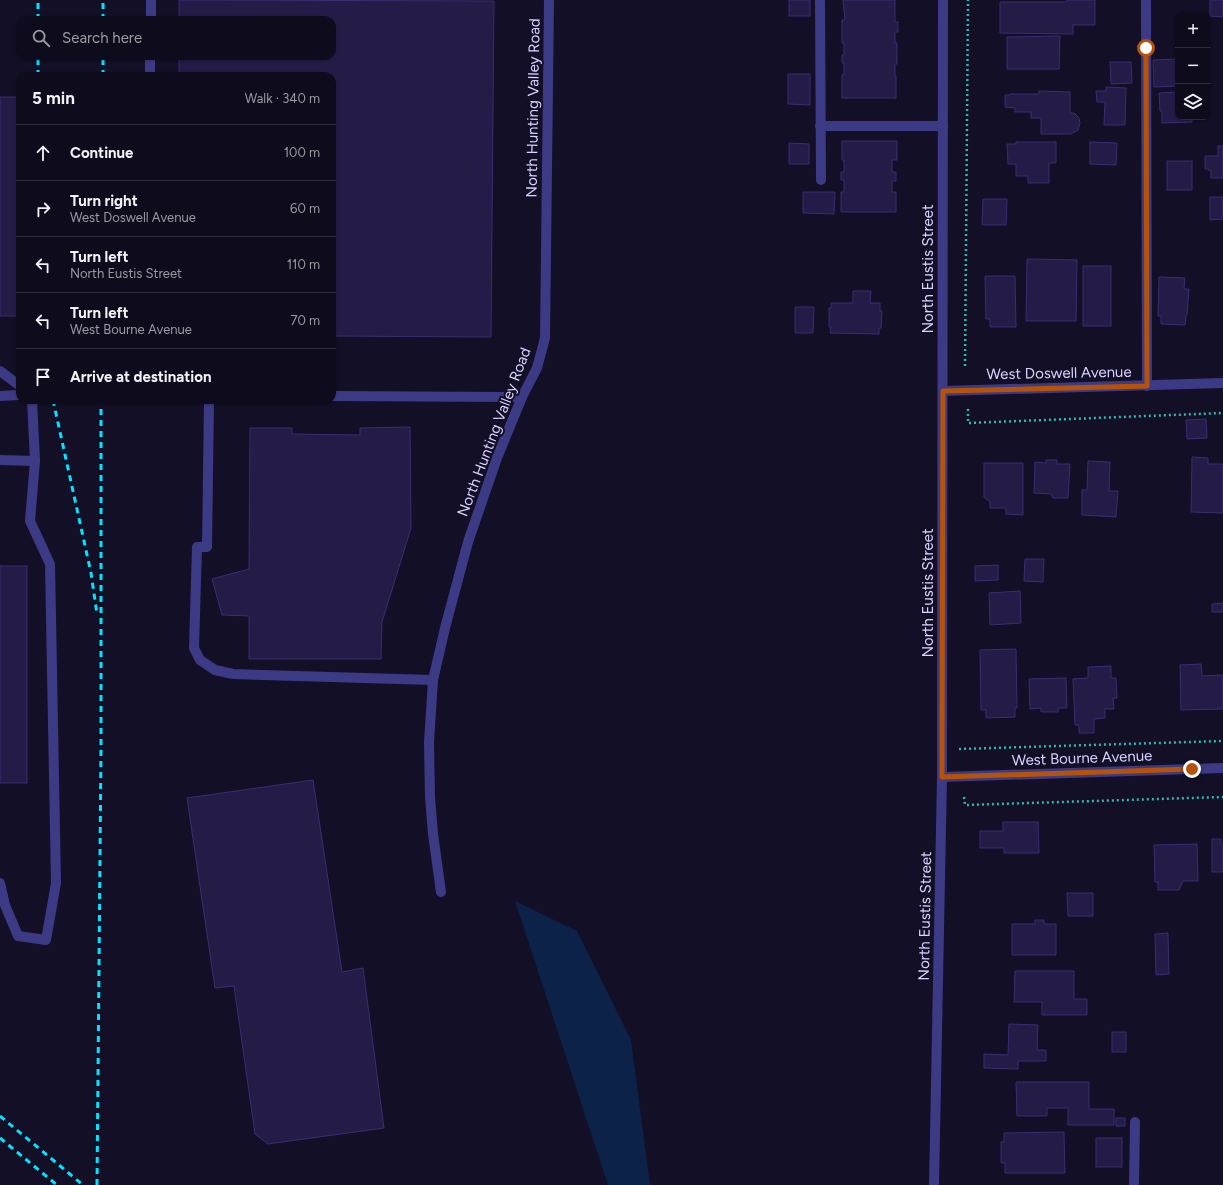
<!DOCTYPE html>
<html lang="en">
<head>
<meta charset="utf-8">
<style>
	:root { --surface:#0e0b1c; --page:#171425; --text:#f1f3f6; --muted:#9b9ba3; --line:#2e2b3b }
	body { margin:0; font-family:Figtree,sans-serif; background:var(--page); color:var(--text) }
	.controls { position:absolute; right:12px; top:12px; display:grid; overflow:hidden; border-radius:8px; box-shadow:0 1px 3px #0004 }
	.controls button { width:36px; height:36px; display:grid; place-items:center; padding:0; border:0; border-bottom:1px solid var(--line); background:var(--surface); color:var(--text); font:20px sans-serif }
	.stop { position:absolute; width:12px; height:12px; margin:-9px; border:3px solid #b45309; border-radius:50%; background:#fff }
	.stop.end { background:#b45309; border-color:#fff; box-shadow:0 1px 4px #0008 }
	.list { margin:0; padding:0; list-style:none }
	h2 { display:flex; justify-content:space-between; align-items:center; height:52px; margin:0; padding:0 16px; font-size:17px }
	h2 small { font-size:13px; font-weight:400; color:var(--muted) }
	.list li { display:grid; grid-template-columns:26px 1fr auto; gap:12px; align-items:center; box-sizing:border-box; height:56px; padding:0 16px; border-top:1px solid var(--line) }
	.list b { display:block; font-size:15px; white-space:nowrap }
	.list p { margin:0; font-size:13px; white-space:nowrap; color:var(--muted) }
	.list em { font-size:13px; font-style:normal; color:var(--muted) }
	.icon { flex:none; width:22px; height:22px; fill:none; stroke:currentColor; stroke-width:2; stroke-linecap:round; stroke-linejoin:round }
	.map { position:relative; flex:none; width:1223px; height:1185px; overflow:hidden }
	.search { position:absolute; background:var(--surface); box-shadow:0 1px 3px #0004; left:16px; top:16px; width:320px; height:44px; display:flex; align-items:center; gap:10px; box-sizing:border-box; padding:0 14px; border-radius:12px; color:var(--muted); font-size:15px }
	.panel { position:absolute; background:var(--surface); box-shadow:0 1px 3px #0004; left:16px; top:72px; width:320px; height:332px; border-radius:12px }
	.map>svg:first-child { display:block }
	.water { fill:#0c2248 }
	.building { fill:#241b47; stroke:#3b2d73 }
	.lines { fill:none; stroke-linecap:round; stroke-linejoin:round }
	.path { stroke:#2fb8b0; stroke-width:2.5; stroke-dasharray:2 3; stroke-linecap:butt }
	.service { stroke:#3d3a85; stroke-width:10 }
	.minor { stroke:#3d3a85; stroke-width:10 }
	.rail { stroke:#00e5ff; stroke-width:3; stroke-dasharray:6 5; stroke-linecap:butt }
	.route { stroke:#b45309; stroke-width:5 }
	.labels { text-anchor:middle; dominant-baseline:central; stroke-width:4; stroke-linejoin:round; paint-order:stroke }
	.street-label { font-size:15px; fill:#d9d4ff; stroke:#130f26 }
</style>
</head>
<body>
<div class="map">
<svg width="1223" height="1185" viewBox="0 0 1223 1185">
	<rect width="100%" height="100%" fill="#130f26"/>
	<path class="water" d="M515 901 577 931 631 1040 650 1185H608Z"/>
	<g class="building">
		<path d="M179 0 494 1 491 337 332 336V76H179V56H332V20H179Z"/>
		<rect x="789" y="0" width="21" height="16"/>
		<path d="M843 0H895V22H898V32H895V43H897V64H895V76H896V98H842V75H844V63H842V55H844V43H842V20H845Z"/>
		<path d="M1067 0H1095V25H1073V34L1000 33V2H1067Z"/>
		<path d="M1210 0H1223V17L1210 16Z"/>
		<path d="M1060 36 1059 69H1007V37Z"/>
		<path d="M1178 59V86L1154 87 1153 60Z"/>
		<path d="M1110 62H1131L1132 83 1111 84Z"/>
		<path d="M788 74H810V105L788 104Z"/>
		<path d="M1106 87 1126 88 1125 125H1104L1105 102H1097L1096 91H1106Z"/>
		<path d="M1039 91 1070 92V113H1074L1079 118 1080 123 1078 130 1071 134H1041V118H1031V112H1015V108L1005 107V95H1010V94H1039Z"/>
		<path d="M1178 92V117H1192V122L1162 123V111H1160L1159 93Z"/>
		<rect x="0" y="97" width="20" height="219"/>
		<path d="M842 141H897V160H892V172H896V181H892V192H896V212H841V192H844V180H841V172H844V160H842Z"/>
		<path d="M1016 142H1056V163H1049V183H1028V176H1016V164H1008L1007 144H1016Z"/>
		<path d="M1090 142 1117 143 1116 165 1090 164Z"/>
		<path d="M789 143 809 144V164H789Z"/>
		<path d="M1218 146H1223V178H1211V172L1208 169H1205V156H1218Z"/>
		<rect x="1167" y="161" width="25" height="29"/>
		<path d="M803 192H835L834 214 803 213Z"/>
		<path d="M1210 197H1223V219L1210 220Z"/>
		<path d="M983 199H1007L1006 225H982Z"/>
		<path d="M1027 259 1077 260 1076 321H1026Z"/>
		<rect x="1083" y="266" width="28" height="60"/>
		<path d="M985 276H1015L1016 327H990V319H986Z"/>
		<path d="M1159 277 1185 278 1184 289H1189L1187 315H1186L1185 325 1161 324V316H1158Z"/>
		<path d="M853 291H871L870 303H880V311H882L881 328H879V334L830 333 831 327H829V308H831V303H853Z"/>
		<path d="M795 307H814L813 333H795Z"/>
		<path d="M1206 419 1207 438 1187 439 1186 420Z"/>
		<path d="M410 427 411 528 382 622 381 659H249V616L222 615 212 579 249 569 250 428H292V434L360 435V428Z"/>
		<path d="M1192 457 1208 458V464H1223V513L1191 512Z"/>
		<path d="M1046 460H1057V464H1070L1068 498H1053L1051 494 1034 493 1035 462 1046 463Z"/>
		<path d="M1088 461 1110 462 1109 491H1118L1116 517 1082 515V490H1087Z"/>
		<path d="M984 463H1023V515L1006 514V508H990V502L984 497Z"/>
		<path d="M1025 559H1044L1043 582 1024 581Z"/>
		<path d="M998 565V580L975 581V566Z"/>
		<rect x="0" y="566" width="27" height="217"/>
		<path d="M1020 591 1021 623 990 625 989 593Z"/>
		<path d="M1223 603V612H1212V604Z"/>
		<path d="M1016 649 1017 708H1015V717L986 718V710H981L980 650Z"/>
		<path d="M1201 664 1202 676 1223 675V709L1181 710 1180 665Z"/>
		<path d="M1111 666V678H1116L1117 698H1113L1114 709H1105V718L1094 719V733H1079V725H1075L1073 679 1088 678V667Z"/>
		<path d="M1066 678 1067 708H1058V712H1041V708L1030 709 1029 679Z"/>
		<path d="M313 780 342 972 363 968 384 1128 268 1144 255 1134 234 986 215 988 187 798Z"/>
		<path d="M1003 822H1038L1039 853H1004V848H980V831H1003Z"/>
		<path d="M1212 839H1221V844H1223V872H1212Z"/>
		<path d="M1197 844 1198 881H1183L1179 890H1158V882H1155L1154 845Z"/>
		<path d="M1067 893H1093V916H1068Z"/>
		<path d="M1035 920H1044V924H1056V955H1012V924H1035Z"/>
		<path d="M1168 933 1169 974 1156 975 1155 934Z"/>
		<path d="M1015 971H1074V999H1087V1015H1042V1002H1014Z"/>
		<path d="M1009 1024 1038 1025 1037 1050H1046V1061H1018V1069L984 1068V1054L1008 1055Z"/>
		<rect x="1112" y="1032" width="14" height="20"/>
		<path d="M1016 1082H1089V1109H1114V1125H1068V1108H1047V1116H1017Z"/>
		<rect x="1116" y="1118" width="9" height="8"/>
		<path d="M1064 1132 1065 1173H1005V1163H1001V1142H1004V1133Z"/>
		<rect x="1096" y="1138" width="26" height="29"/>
	</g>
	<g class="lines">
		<g class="path">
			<path d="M965 366 968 0"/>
			<path d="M968 409V423L1223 413"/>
			<path d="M959 749 1223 741"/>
			<path d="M964 797 965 805 1223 797"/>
		</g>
		<g class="service">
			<path d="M820 0 821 180"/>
			<path d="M1146 0 1147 386"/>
			<path d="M151 20V0"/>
			<path d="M150 76V56"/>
			<path d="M820 126H943"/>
			<path d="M0 371 20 386"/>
			<path d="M0 396 20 395"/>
			<path d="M209 400 207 547H197L194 648 200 660 215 670 233 674 433 680"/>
			<path d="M0 460 35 461"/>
			<path d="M0 883 5 905 18 936 46 940 56 883 50 564 30 521 35 461 32 400"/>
			<path d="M1134 1185 1135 1122"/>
		</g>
		<g class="minor">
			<path d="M943 391 1223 383"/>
			<path d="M332 396 522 397"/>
			<path d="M942 777 1223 768"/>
			<path d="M441 892 433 834 430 797 429 742 433 680 445 628 468 542 497 458 522 397 537 368 545 338 549 0"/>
			<path d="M934 1185 942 777 943 0"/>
		</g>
		<g class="rail">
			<path d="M38 20V0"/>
			<path d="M103 20V0"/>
			<path d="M38 76V56"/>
			<path d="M103 76V56"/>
			<path d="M53 400 91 573 97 614"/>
			<path d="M0 1116 83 1185"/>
			<path d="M0 1138 57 1185"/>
			<path d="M97 1185 101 749V400"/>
		</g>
	</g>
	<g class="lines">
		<path class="route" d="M1146 48 1147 386 943 391 942 777 1192 769"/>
	</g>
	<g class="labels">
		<g class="street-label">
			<text transform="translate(533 108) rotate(-89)">North Hunting Valley Road</text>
			<text transform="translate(928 269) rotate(-90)">North Eustis Street</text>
			<text transform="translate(1059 373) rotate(-1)">West Doswell Avenue</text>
			<text transform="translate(494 432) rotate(-69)">North Hunting Valley Road</text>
			<text transform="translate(928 593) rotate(-90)">North Eustis Street</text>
			<text transform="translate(1082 758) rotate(-2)">West Bourne Avenue</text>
			<text transform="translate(925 916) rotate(-89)">North Eustis Street</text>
		</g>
	</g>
</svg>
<div class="controls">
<button>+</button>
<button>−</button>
<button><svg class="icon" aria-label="layers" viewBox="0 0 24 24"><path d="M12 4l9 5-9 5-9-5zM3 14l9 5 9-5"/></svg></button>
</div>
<div class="stop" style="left:1146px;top:48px"></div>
<div class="stop end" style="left:1192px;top:769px"></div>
<div class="search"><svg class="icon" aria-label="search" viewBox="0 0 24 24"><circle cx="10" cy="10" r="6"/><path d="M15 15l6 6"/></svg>Search here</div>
<section class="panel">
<h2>5 min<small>Walk · 340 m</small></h2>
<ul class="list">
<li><svg class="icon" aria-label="ahead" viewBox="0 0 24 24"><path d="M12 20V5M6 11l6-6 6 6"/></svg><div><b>Continue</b></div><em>100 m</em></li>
<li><svg class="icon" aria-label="right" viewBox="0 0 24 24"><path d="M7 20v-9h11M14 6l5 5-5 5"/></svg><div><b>Turn right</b><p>West Doswell Avenue</p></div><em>60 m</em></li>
<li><svg class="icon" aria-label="left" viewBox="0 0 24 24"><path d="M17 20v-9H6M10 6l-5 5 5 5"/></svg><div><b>Turn left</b><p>North Eustis Street</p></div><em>110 m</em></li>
<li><svg class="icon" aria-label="left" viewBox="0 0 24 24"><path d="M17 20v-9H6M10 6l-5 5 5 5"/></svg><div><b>Turn left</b><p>West Bourne Avenue</p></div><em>70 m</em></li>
<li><svg class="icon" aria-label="arrive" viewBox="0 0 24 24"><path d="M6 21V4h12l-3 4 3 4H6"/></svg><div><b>Arrive at destination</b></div></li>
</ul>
</section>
</div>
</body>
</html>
